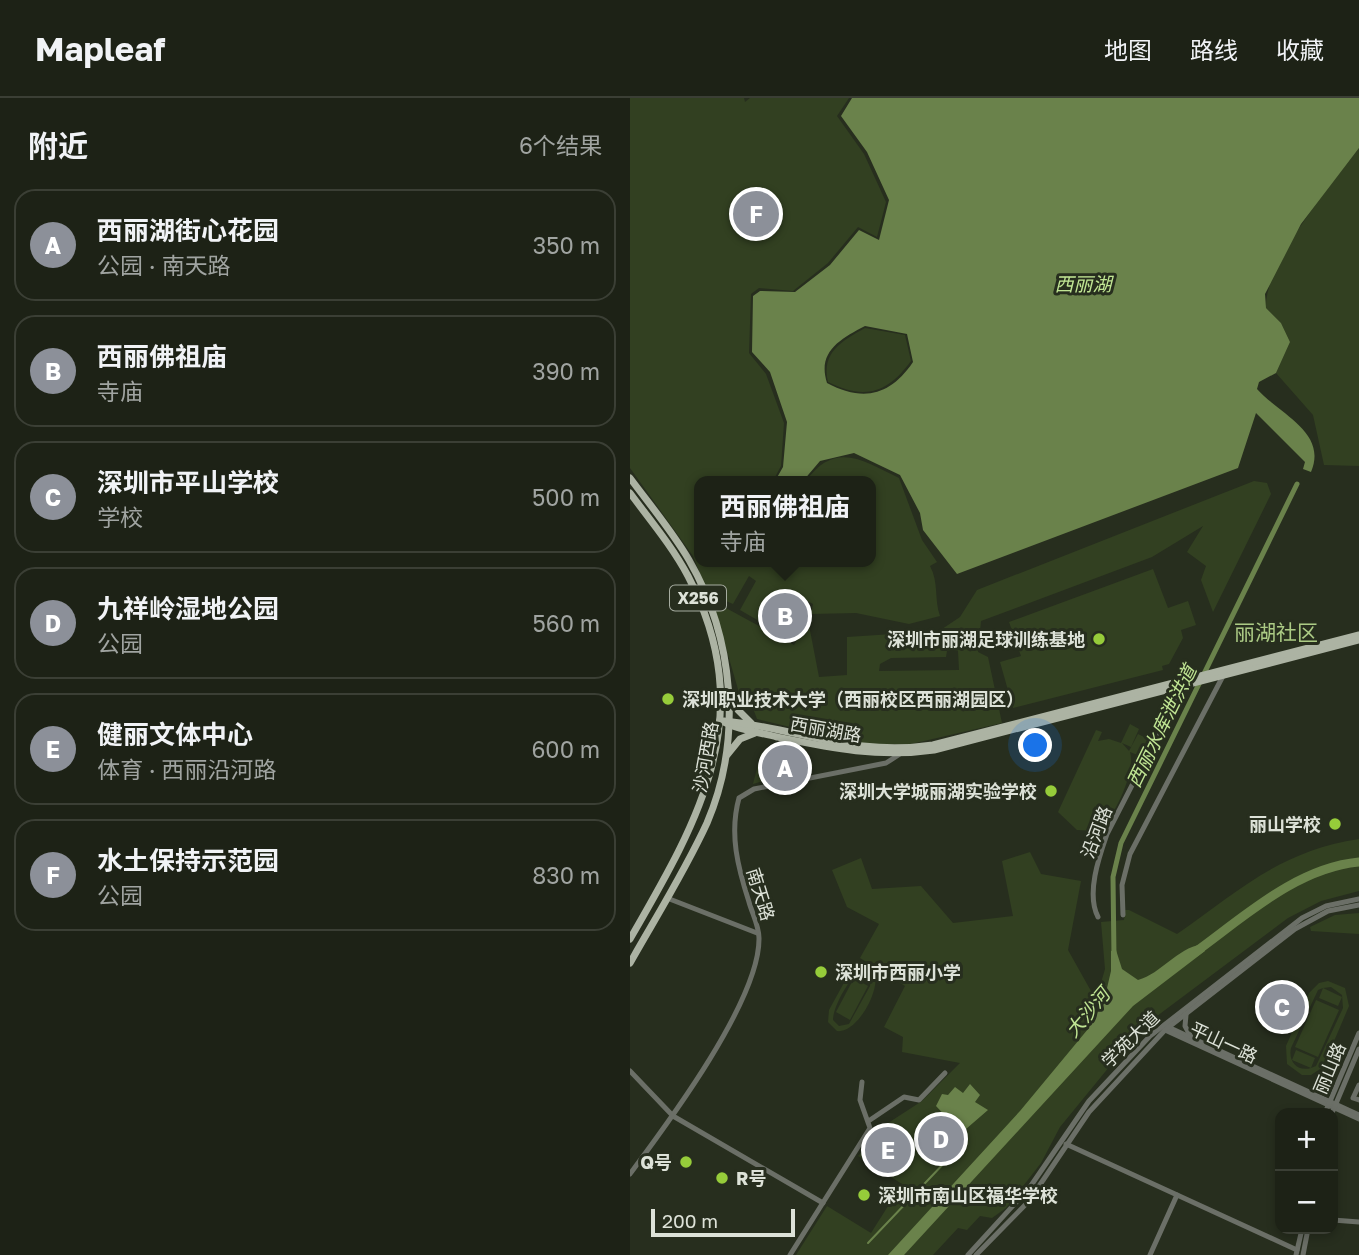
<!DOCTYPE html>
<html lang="zh">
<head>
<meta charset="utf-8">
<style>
	:root { --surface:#1d2216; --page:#252a1f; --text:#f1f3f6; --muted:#a0a4a1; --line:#3b3f35; --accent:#8c9099 }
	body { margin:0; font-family:"Golos Text","Noto Sans SC",sans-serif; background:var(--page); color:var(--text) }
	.controls { position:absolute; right:21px; bottom:21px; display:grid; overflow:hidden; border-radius:14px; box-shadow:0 4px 10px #0003 }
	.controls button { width:63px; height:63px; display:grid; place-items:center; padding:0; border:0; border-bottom:2px solid var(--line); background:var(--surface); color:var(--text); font:35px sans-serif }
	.scale { position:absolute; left:21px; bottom:18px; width:144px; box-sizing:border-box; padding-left:7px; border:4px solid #dde2d8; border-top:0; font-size:19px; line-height:24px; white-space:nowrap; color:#dde2d8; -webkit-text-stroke:5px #272e1e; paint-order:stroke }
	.you { position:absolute; left:406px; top:648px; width:24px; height:24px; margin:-18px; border:5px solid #fff; border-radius:50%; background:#1a73e8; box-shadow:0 0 0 10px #1a73e833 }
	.badge { display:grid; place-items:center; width:46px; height:46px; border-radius:50%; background:var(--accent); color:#fff; font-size:23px; font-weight:700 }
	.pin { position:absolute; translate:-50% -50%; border:4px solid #fff; box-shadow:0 2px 7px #0006 }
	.popup { position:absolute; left:64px; top:378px; width:182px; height:91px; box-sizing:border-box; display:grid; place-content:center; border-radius:14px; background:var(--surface); filter:drop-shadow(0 2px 5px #0005); font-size:23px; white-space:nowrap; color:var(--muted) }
	.popup b { font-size:26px; color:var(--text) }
	.popup::after { content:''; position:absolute; left:50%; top:100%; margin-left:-14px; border:14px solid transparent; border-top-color:var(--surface) }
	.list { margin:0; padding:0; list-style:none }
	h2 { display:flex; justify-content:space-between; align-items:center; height:91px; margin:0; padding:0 28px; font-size:30px }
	h2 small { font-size:23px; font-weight:400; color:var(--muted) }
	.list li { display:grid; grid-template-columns:46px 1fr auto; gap:21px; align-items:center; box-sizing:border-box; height:112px; margin:0 14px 14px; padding:0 14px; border:2px solid var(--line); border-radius:21px }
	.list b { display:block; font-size:26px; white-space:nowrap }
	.list p { margin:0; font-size:23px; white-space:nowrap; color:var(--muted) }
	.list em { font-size:23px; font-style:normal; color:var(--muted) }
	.map { position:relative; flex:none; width:729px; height:1157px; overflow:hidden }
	header { display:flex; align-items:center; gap:42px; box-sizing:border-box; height:98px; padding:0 35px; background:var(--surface); border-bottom:2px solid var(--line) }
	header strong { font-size:33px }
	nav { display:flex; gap:38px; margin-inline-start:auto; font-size:24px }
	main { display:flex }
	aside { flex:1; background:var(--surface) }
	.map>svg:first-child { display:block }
	.green { fill:#324021; fill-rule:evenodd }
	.water { fill:#6a824b; fill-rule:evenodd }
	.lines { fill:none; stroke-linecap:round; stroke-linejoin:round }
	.stream { stroke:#6a824b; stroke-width:2 }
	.canal { stroke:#6a824b; stroke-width:5 }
	.river { stroke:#6a824b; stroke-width:9 }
	.minor { stroke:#6b6f67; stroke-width:5 }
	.major { stroke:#acb3a3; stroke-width:7 }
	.poi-dot { fill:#96cc3a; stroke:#272e1e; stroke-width:2.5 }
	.labels { text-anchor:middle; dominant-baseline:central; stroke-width:6; stroke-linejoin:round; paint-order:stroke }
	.shield { fill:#272e1e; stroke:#a6aca0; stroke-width:2 }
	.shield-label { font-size:16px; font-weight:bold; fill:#dde2d8 }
	.poi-label { font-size:18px; font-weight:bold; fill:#dde2d8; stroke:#272e1e; text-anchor:end }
	.street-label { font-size:18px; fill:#dde2d8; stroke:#272e1e }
	.water-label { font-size:19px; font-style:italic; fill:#c1e694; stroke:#272e1e }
	.quarter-label { font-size:21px; fill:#accb85; stroke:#272e1e }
</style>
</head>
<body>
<header>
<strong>Mapleaf</strong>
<nav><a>地图</a><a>路线</a><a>收藏</a></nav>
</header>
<main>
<aside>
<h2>附近<small>6个结果</small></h2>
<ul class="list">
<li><span class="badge">A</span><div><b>西丽湖街心花园</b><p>公园 · 南天路</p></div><em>350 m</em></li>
<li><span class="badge">B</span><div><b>西丽佛祖庙</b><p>寺庙</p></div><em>390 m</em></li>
<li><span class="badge">C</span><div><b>深圳市平山学校</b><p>学校</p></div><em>500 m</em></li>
<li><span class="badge">D</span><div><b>九祥岭湿地公园</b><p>公园</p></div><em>560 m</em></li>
<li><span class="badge">E</span><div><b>健丽文体中心</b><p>体育 · 西丽沿河路</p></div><em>600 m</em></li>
<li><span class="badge">F</span><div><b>水土保持示范园</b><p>公园</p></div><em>830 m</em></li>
</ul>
</aside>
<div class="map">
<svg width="729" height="1157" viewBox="0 0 729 1157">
	<rect width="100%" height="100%" fill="#272e1e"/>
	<g class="green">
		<path d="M0 0H114L115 4 120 0H219L207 18 234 56 256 104 247 139 228 129 198 165 163 193 129 190 121 196 119 255 136 276 154 325 151 368 143 383H69V464H241V383H176C205 342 234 363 269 380L292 442 307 464 300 468C309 485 304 501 310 518L279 526 226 515 181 516 183 506 156 492H146L129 523 110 512 126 483 119 478 103 506 96 503 82 505 63 458 0 370Z"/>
		<path d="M729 50V368L694 367 683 317 646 275 660 244 651 225 636 210C634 165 702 86 729 50Z"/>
		<path d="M235 230 275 237 281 263C257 296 234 302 198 284 191 254 212 243 235 230Z"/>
		<path d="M624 383 637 385 641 396 583 514 571 482 576 468 557 454 573 428 522 459 351 523 348 554 358 559 372 625 281 646H231L127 621 121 605H112L85 512 96 510 164 547 178 522 189 579 217 577V539L309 533 330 519 347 492ZM317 553H328L329 572 249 573 250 566 261 560 316 559Z"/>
		<path d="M523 471 538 510 558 503 566 527 551 532 553 540 539 566 532 568 533 572 383 610 370 564 391 558 379 524Z"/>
		<path d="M500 626 509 631 501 649 492 645 499 653 508 636 518 641 510 658 500 654C506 673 484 723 466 733L447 732 428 714 466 632 472 634 468 643 479 641 491 645Z"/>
		<path d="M131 655 182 666 183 668 123 686Z"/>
		<path d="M729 741V793L691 803 658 820 511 930 430 1029 411 1065 376 1110 362 1120 350 1118 337 1132 328 1130 303 1157H166L197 1108 241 1135 272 1086 228 1058 255 1027 292 1003 330 965 272 954 273 939 254 929 275 888 230 860 249 826 217 809 202 772 231 760 242 791 291 788 323 825 383 818 372 763 400 754 411 776 451 783 438 852 466 902 475 871 471 824 494 822 495 812H499L547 836C610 792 650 753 729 741Z"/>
		<path d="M729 815V836L681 833 680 829 705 817Z"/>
		<path d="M233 868 244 874C252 890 227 936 207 933L198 924 199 912 221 872ZM232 873 241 880 240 888 219 926 209 928 203 922C203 909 220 877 232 873Z"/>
		<path d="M224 880 238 888 220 922 206 914Z"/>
		<path d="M698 883 715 890 719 908 693 969 681 977H672L657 966 656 948 679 895 689 885ZM701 889 712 897 713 910 686 968 681 970 685 960 666 952 662 962 681 970C667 974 658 963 661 950L688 892 693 890 689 900 708 908 712 899 693 890Z"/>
		<path d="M686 902 709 912 688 959 665 949Z"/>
	</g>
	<g class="water">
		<path d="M222 0H729V50L671 126 635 196 636 210 651 225 660 244 646 275 629 284 627 291C649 316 698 334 681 374L673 371 675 364 626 315 608 370 327 476 293 432 290 415 270 377 224 355 190 363 173 383H145L153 369 157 324 140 274 122 254 123 198 130 193 165 194 200 167 229 132 249 142 259 102 237 54 211 18ZM235 228 277 236 283 264C260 298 233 304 197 285 187 254 210 241 235 228Z"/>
		<path d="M572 846 575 853 503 908 274 1157H258L390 1013 458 931 474 903 481 873V853L486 852 492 871 508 882C532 875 546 851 572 846Z"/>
		<path d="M340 986 350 997 345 1004 358 1012 336 1031 322 1050 317 1048 321 1024 306 1008 312 996 318 997 325 989 333 995Z"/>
	</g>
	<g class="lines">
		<path class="stream" d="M238 1145 318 1061 321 1050"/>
		<path class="canal" d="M484 859 483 779 491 745 667 386"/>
		<path class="river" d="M564 855C614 819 666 770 729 764"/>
		<g class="minor">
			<path d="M37 800 127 835"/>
			<path d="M493 817 492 787 500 756 593 578"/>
			<path d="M468 819C456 796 469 759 477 736L553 588"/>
			<path d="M556 917 555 928 561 939"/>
			<path d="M538 929 729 1017"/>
			<path d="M535 932 729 1021"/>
			<path d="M0 973 43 1018 193 1105"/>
			<path d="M729 987 723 1000 729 1002"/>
			<path d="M695 1015 729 935"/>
			<path d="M702 1015 729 951"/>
			<path d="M240 1022 274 999 289 1002 315 975"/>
			<path d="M436 1046 667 1152"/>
			<path d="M0 1076C38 1025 130 902 129 840 129 828 122 815 119 804 108 770 99 736 109 700L124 691 256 665 270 656"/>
			<path d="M703 1122 729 1124"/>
			<path d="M160 1157 240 1030 230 1002 232 984"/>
			<path d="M338 1157 400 1089 459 1003 520 938 672 820 696 808 729 801"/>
			<path d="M346 1157 399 1103 459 1014 535 932 665 831 698 813 729 807"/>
			<path d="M520 1157 547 1097"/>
			<path d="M666 1157 672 1131"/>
			<path d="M673 1157 678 1131"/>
		</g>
		<g class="major">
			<path d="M0 380C20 407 42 433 59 462 104 540 113 641 77 725 55 773 26 819 0 865"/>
			<path d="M0 395C20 422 42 448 58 478 130 617 70 720 0 841"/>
			<path d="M100 596 108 612 121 625"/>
			<path d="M90 622C107 632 128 634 147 639 201 650 249 660 304 652L729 542"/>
			<path d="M94 623C169 630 223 659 303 647L729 537"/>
			<path d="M97 657 110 641 125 635"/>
		</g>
	</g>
	<g class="poi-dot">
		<circle cx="469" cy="541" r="7"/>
		<circle cx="38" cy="601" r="7"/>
		<circle cx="421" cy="693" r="7"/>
		<circle cx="705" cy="726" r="7"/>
		<circle cx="191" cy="874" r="7"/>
		<circle cx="56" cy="1064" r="7"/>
		<circle cx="92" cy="1080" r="7"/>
		<circle cx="234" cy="1097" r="7"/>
	</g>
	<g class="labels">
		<rect class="shield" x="40" y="487.5" width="56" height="25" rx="5"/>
		<g class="shield-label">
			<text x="68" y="500">X256</text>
		</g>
		<g class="poi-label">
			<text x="455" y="541">深圳市丽湖足球训练基地</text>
			<text x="52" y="601" text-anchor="start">深圳职业技术大学（西丽校区西丽湖园区）</text>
			<text x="407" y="693">深圳大学城丽湖实验学校</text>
			<text x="691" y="726">丽山学校</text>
			<text x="205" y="874" text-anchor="start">深圳市西丽小学</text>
			<text x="42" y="1064">Q号</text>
			<text x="106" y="1080" text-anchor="start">R号</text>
			<text x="248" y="1097" text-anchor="start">深圳市南山区福华学校</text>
		</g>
		<g class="street-label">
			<text transform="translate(196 631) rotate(10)">西丽湖路</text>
			<text transform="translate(75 659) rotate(-80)">沙河西路</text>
			<text transform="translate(466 734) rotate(-69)">沿河路</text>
			<text transform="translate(131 796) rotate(73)">南天路</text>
			<text transform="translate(500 941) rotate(-44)">学苑大道</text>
			<text transform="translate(594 944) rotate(25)">平山一路</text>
			<text transform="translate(699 970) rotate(-67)">丽山路</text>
		</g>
		<g class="water-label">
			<text x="453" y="185">西丽湖</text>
			<text transform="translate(531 628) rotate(-64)">西丽水库泄洪道</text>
			<text transform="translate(457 914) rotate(-50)">大沙河</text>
		</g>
		<g class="quarter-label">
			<text x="646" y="534">丽湖社区</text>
		</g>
	</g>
</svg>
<div class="controls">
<button>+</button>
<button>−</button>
</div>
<div class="scale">200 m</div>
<div class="you"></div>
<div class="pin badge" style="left:155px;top:670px">A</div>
<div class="pin badge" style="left:155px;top:518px">B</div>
<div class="popup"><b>西丽佛祖庙</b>寺庙</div>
<div class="pin badge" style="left:652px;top:909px">C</div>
<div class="pin badge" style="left:311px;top:1041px">D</div>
<div class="pin badge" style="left:258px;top:1052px">E</div>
<div class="pin badge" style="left:126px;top:116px">F</div>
</div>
</main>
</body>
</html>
